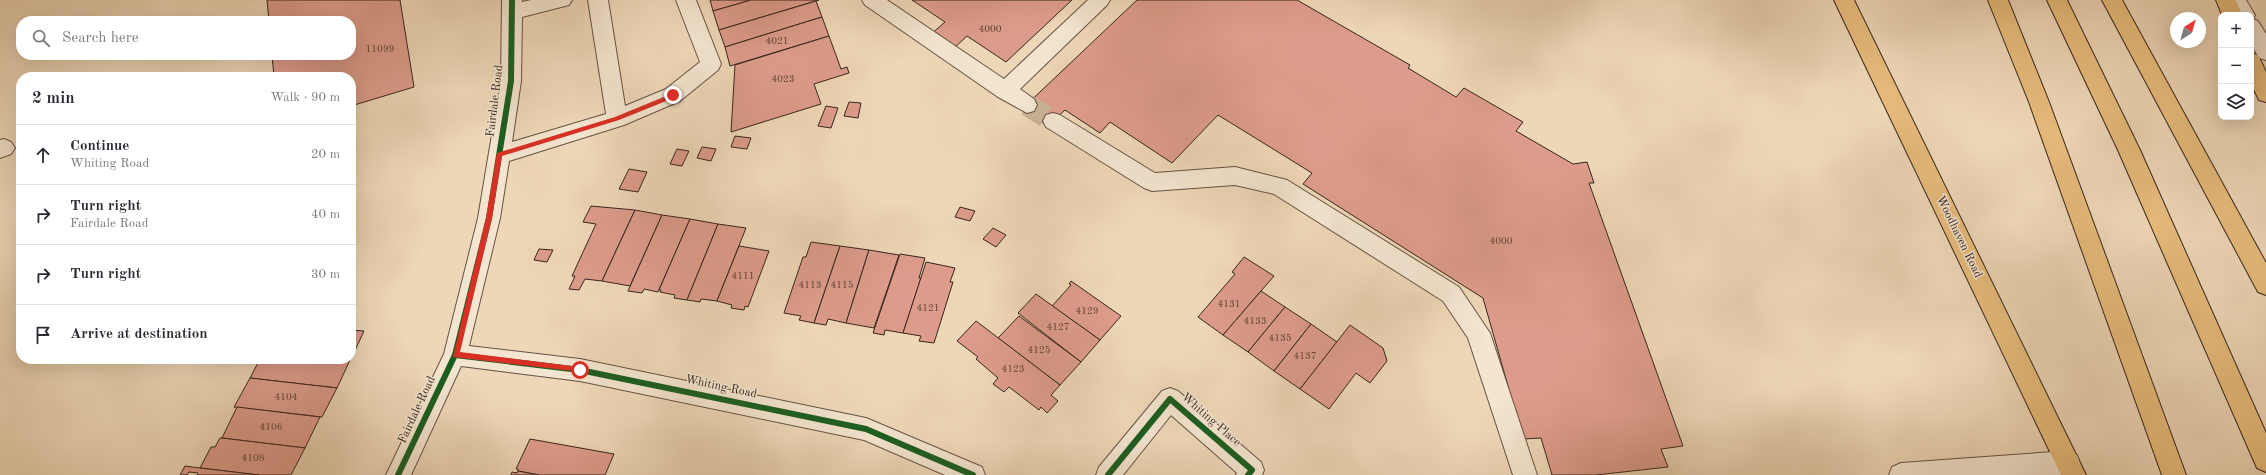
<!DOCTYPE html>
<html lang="en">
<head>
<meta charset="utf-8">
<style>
	:root { --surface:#fff; --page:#f7f7f7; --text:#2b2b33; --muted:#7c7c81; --line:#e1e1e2 }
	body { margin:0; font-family:"Old Standard TT",serif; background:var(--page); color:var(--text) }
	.controls { position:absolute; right:12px; top:12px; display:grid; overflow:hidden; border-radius:8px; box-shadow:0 4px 16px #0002 }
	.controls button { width:36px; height:36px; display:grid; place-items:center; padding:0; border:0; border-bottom:1px solid var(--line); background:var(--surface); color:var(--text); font:20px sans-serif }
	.compass { position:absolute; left:2170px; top:12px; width:36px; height:36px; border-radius:50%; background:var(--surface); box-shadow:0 4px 16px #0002; rotate:37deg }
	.stop { position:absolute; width:12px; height:12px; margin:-9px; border:3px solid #d93025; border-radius:50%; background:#fff }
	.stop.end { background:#d93025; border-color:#fff; box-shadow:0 1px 4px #0008 }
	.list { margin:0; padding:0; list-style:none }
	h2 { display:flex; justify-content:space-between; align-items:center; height:52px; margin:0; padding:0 16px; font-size:17px }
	h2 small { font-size:13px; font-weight:400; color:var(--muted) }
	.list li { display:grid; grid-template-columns:26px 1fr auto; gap:12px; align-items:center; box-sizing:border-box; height:60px; padding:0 16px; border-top:1px solid var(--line) }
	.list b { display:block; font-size:15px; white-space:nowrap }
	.list p { margin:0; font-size:13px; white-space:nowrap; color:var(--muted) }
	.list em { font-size:13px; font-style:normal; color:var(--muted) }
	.icon { flex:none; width:22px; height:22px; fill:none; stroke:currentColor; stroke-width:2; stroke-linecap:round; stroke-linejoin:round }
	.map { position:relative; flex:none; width:2266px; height:475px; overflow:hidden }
	.search { position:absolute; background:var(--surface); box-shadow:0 4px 16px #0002; left:16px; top:16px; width:340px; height:44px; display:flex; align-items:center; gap:10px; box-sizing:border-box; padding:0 14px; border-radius:16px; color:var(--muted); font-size:15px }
	.panel { position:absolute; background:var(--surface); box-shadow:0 4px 16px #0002; left:16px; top:72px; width:340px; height:292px; border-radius:16px }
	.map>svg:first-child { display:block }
	.building { fill:#dd9c8b; stroke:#38251d }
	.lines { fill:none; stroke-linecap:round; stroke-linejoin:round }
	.minor-tunnel { stroke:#cab398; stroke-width:22; stroke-dasharray:22 11; stroke-linecap:butt }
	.minor-casing { stroke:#665244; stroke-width:2 }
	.major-casing { stroke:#38251d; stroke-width:2 }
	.highway-casing { stroke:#38251d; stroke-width:2 }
	.minor { fill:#f4e5d0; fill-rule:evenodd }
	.major { fill:#e7bc7c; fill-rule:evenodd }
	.highway { fill:#e7bc7c; fill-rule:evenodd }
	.cycleway-casing { stroke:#f4e5d0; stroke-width:8 }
	.cycleway { stroke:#1b5e20; stroke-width:6 }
	.route { fill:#d93025 }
	.labels { text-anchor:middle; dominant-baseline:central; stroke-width:3; stroke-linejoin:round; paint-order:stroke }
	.number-label { font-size:10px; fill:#614338 }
	.street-label { font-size:12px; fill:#38251d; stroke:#f4e5d0 }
</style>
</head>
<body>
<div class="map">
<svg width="2266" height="475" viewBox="0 0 2266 475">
	<rect width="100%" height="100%" fill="#eed7b7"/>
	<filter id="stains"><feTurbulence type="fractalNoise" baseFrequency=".005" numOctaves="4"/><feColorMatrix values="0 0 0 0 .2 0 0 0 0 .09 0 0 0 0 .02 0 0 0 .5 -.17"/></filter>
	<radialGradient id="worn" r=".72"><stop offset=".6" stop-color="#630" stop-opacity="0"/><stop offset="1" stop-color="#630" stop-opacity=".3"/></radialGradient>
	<g class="building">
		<path d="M267 0H400L414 87 351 106V77H274L272 55H351V21H269Z"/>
		<path d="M710 0H751L713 11Z"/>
		<path d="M751 0H819L719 30 713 11Z"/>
		<path d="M912 0H1072L1006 62 967 36 952 50 930 35 945 22Z"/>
		<path d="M1137 0H1297L1410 65 1408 68 1456 97 1464 88 1523 122 1516 131 1573 164 1587 162 1594 183H1589L1683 446 1661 449 1668 467 1596 475H1552L1541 438 1523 439 1483 298 1303 184 1312 173 1218 115 1172 163 1110 122 1100 133 1065 110 1048 126 1022 109Z"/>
		<path d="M816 1 822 17 725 47 719 30Z"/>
		<path d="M822 17 829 36 730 66 725 47Z"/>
		<path d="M829 36 841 69 847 67 849 73 814 84 821 104 731 132 735 65Z"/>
		<path d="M849 102 861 103 858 118 844 116Z"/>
		<path d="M826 106 838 108 831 128 818 126Z"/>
		<path d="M735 136 751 138 747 149 731 147Z"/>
		<path d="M702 147 716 149 711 161 697 158Z"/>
		<path d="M677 149 689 151 682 166 670 164Z"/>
		<path d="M629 169 647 172 638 192 619 189Z"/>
		<path d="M591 206 635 210 602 281 585 279 579 290 569 289 575 276H572L596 224 583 222Z"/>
		<path d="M960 207 975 211 970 221 955 217Z"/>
		<path d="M635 210 662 215 630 286 602 281Z"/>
		<path d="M662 215 690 219 658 292 644 289 642 293 628 291Z"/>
		<path d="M690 219 718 224 687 300 674 298 675 295 660 292 661 290H659Z"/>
		<path d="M718 224 746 228 717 301 701 299 700 302 687 300Z"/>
		<path d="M993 228 1006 235 996 247 983 239Z"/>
		<path d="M811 242 840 246 814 323 799 320 801 316 784 313 803 257H806Z"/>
		<path d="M739 246 769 251 748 307 745 306 744 310 731 308 732 305 717 301Z"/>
		<path d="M840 246 869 250 846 323 828 319 826 325 814 323Z"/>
		<path d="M539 249 553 250 547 262 534 260Z"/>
		<path d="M869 250 899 255 874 328 846 323Z"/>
		<path d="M900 254 925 258 919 278H921L903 333 885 330 884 335 873 333Z"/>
		<path d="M1244 257 1274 276 1223 335 1198 317 1235 274 1232 272Z"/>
		<path d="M926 262 955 268 950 282H953L934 343 919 341 921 336 903 333Z"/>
		<path d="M1071 281 1121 316 1100 340 1052 306 1071 285 1069 284Z"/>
		<path d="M1261 291 1285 307 1248 352 1223 335Z"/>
		<path d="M1036 294 1100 340 1081 362 1018 313Z"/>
		<path d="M1285 307 1311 324 1274 371 1248 352Z"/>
		<path d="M1019 316 1081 362 1060 385 998 338Z"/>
		<path d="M976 321 1060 385 1051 395 1058 401 1047 413 1041 407 1039 410 1009 387 1004 392 993 384 998 378 976 359 978 357 957 341Z"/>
		<path d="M1311 324 1337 342 1300 389 1274 371Z"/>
		<path d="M1350 325 1383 348 1387 361 1370 383 1356 373 1329 409 1300 389Z"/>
		<path d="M351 330 364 331 351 359Z"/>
		<path d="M260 359H343L350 360 337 388 250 378Z"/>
		<path d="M250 378 337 388 322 417 234 407Z"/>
		<path d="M237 407 320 417 305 448 222 438Z"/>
		<path d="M220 438H222L305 448 291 475H259L200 468 211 447H215Z"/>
		<path d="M530 439 614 454 605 475H539L518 471V469H516Z"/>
		<path d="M185 466 200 468 259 475H197L198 473 189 472 187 475H180Z"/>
		<path d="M518 471 539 475H511L512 472 517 473Z"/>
	</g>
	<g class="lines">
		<path class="minor-tunnel" d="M1027 105 1053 121"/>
		<g class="minor-casing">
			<g id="minor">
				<path d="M502 0H522V2L531 0H572L569 5 522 17 521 81 512 142 606 114 588 0H608L625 106 666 89 700 62 676 0H696L721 64 718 70 680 101 624 125 509 161 500 218 469 346 580 359 866 418 982 467 985 475H945L864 440 580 381 461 366 411 475H386L444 354 478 218 501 81Z"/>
				<path d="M862 0H887L1004 79 1088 0H1110L1107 5 1020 89 1034 99 1037 105 1034 111 1027 113 998 97 865 5Z"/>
				<path d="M2226 0H2246L2255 15 2253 19 2258 21 2266 34V60L2259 58 2251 44V15H2235Z"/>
				<path d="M1053 113 1060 115 1155 173 1235 167 1287 180 1459 287 1490 333 1537 475H1513L1468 338 1443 301 1274 194 1235 185 1152 191 1144 188 1046 127 1043 121 1046 115Z"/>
				<path d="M4 139 11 142 15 148 11 154 0 158V140Z"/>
				<path d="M1170 388 1178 391 1261 462 1264 470 1262 475H1236L1237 473 1171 415 1123 475H1096L1099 467 1162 391Z"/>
				<path d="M2068 451 2077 455 2080 463 2077 471 2068 475H1889L1892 467 1901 463Z"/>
			</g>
		</g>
		<g class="major-casing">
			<path id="major" d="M1834 0H1854L2086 475H2061Z"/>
		</g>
		<g class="highway-casing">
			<g id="highway">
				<path d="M1988 0H2008L2049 102 2186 475H2162L2029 102Z"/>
				<path d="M2047 0H2067L2140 150 2266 433V472L2257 468 2118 150Z"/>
				<path d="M2102 0H2122L2266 263V295L2258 292Z"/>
				<path d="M2216 0H2236L2242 15H2222Z"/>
				<path d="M2251 53 2258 55 2266 72V102L2259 100 2251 83Z"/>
			</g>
		</g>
		<use href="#minor" class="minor"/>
		<use href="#major" class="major"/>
		<use href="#highway" class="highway"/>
		<g class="cycleway-casing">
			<g id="cycleway">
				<path d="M455 355 580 370 866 429 973 475"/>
				<path d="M398 475 455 355 489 218 511 81 512 0"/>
				<path d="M1108 475 1170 399 1252 470 1248 475"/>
			</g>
		</g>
		<use href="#cycleway" class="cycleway"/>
	</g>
	<path class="route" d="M671 94H676V97L619 120 502 156 492 218 460 352 580 367 583 370 582 372 453 357 486 218 497 153 615 117Z"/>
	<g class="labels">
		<g class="number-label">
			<text x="990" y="29">4000</text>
			<text x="777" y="41">4021</text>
			<text x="380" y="49">11099</text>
			<text x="783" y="79">4023</text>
			<text x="1501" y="241">4000</text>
			<text x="743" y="276">4111</text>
			<text x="810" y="285">4113</text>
			<text x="842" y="285">4115</text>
			<text x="1229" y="304">4131</text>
			<text x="928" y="308">4121</text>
			<text x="1087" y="311">4129</text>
			<text x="1255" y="321">4133</text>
			<text x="1058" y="327">4127</text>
			<text x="1280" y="338">4135</text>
			<text x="1039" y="350">4125</text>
			<text x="1305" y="356">4137</text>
			<text x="1013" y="369">4123</text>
			<text x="286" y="397">4104</text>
			<text x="271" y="427">4106</text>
			<text x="253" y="458">4108</text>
		</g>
		<g class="street-label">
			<text transform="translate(495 101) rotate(-83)">Fairdale Road</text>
			<text transform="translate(1959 237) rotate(64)">Woodhaven Road</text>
			<text transform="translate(721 387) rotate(12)">Whiting Road</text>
			<text transform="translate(417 410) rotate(-65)">Fairdale Road</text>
			<text transform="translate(1211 420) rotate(41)">Whiting Place</text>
		</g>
	</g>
	<rect width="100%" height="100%" filter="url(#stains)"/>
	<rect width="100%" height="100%" fill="url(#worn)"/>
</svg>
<div class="controls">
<button>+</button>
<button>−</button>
<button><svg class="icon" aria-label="layers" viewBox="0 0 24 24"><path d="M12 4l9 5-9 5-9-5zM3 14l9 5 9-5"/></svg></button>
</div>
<svg class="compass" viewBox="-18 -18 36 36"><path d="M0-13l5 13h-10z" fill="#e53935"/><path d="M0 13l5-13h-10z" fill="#7c7c81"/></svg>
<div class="stop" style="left:580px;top:370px"></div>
<div class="stop end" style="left:673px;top:95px"></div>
<div class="search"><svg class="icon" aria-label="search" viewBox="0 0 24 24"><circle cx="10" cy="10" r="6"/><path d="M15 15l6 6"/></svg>Search here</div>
<section class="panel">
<h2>2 min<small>Walk · 90 m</small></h2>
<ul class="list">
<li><svg class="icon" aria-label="ahead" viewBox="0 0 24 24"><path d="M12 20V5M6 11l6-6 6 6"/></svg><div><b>Continue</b><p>Whiting Road</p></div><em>20 m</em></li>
<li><svg class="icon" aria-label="right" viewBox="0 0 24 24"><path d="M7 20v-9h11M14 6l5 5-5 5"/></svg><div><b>Turn right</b><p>Fairdale Road</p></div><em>40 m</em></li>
<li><svg class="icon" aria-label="right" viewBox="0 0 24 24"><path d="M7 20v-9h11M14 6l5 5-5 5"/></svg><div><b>Turn right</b></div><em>30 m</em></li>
<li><svg class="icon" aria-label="arrive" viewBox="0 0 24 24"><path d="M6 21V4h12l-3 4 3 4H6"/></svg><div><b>Arrive at destination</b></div></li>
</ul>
</section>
</div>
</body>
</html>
